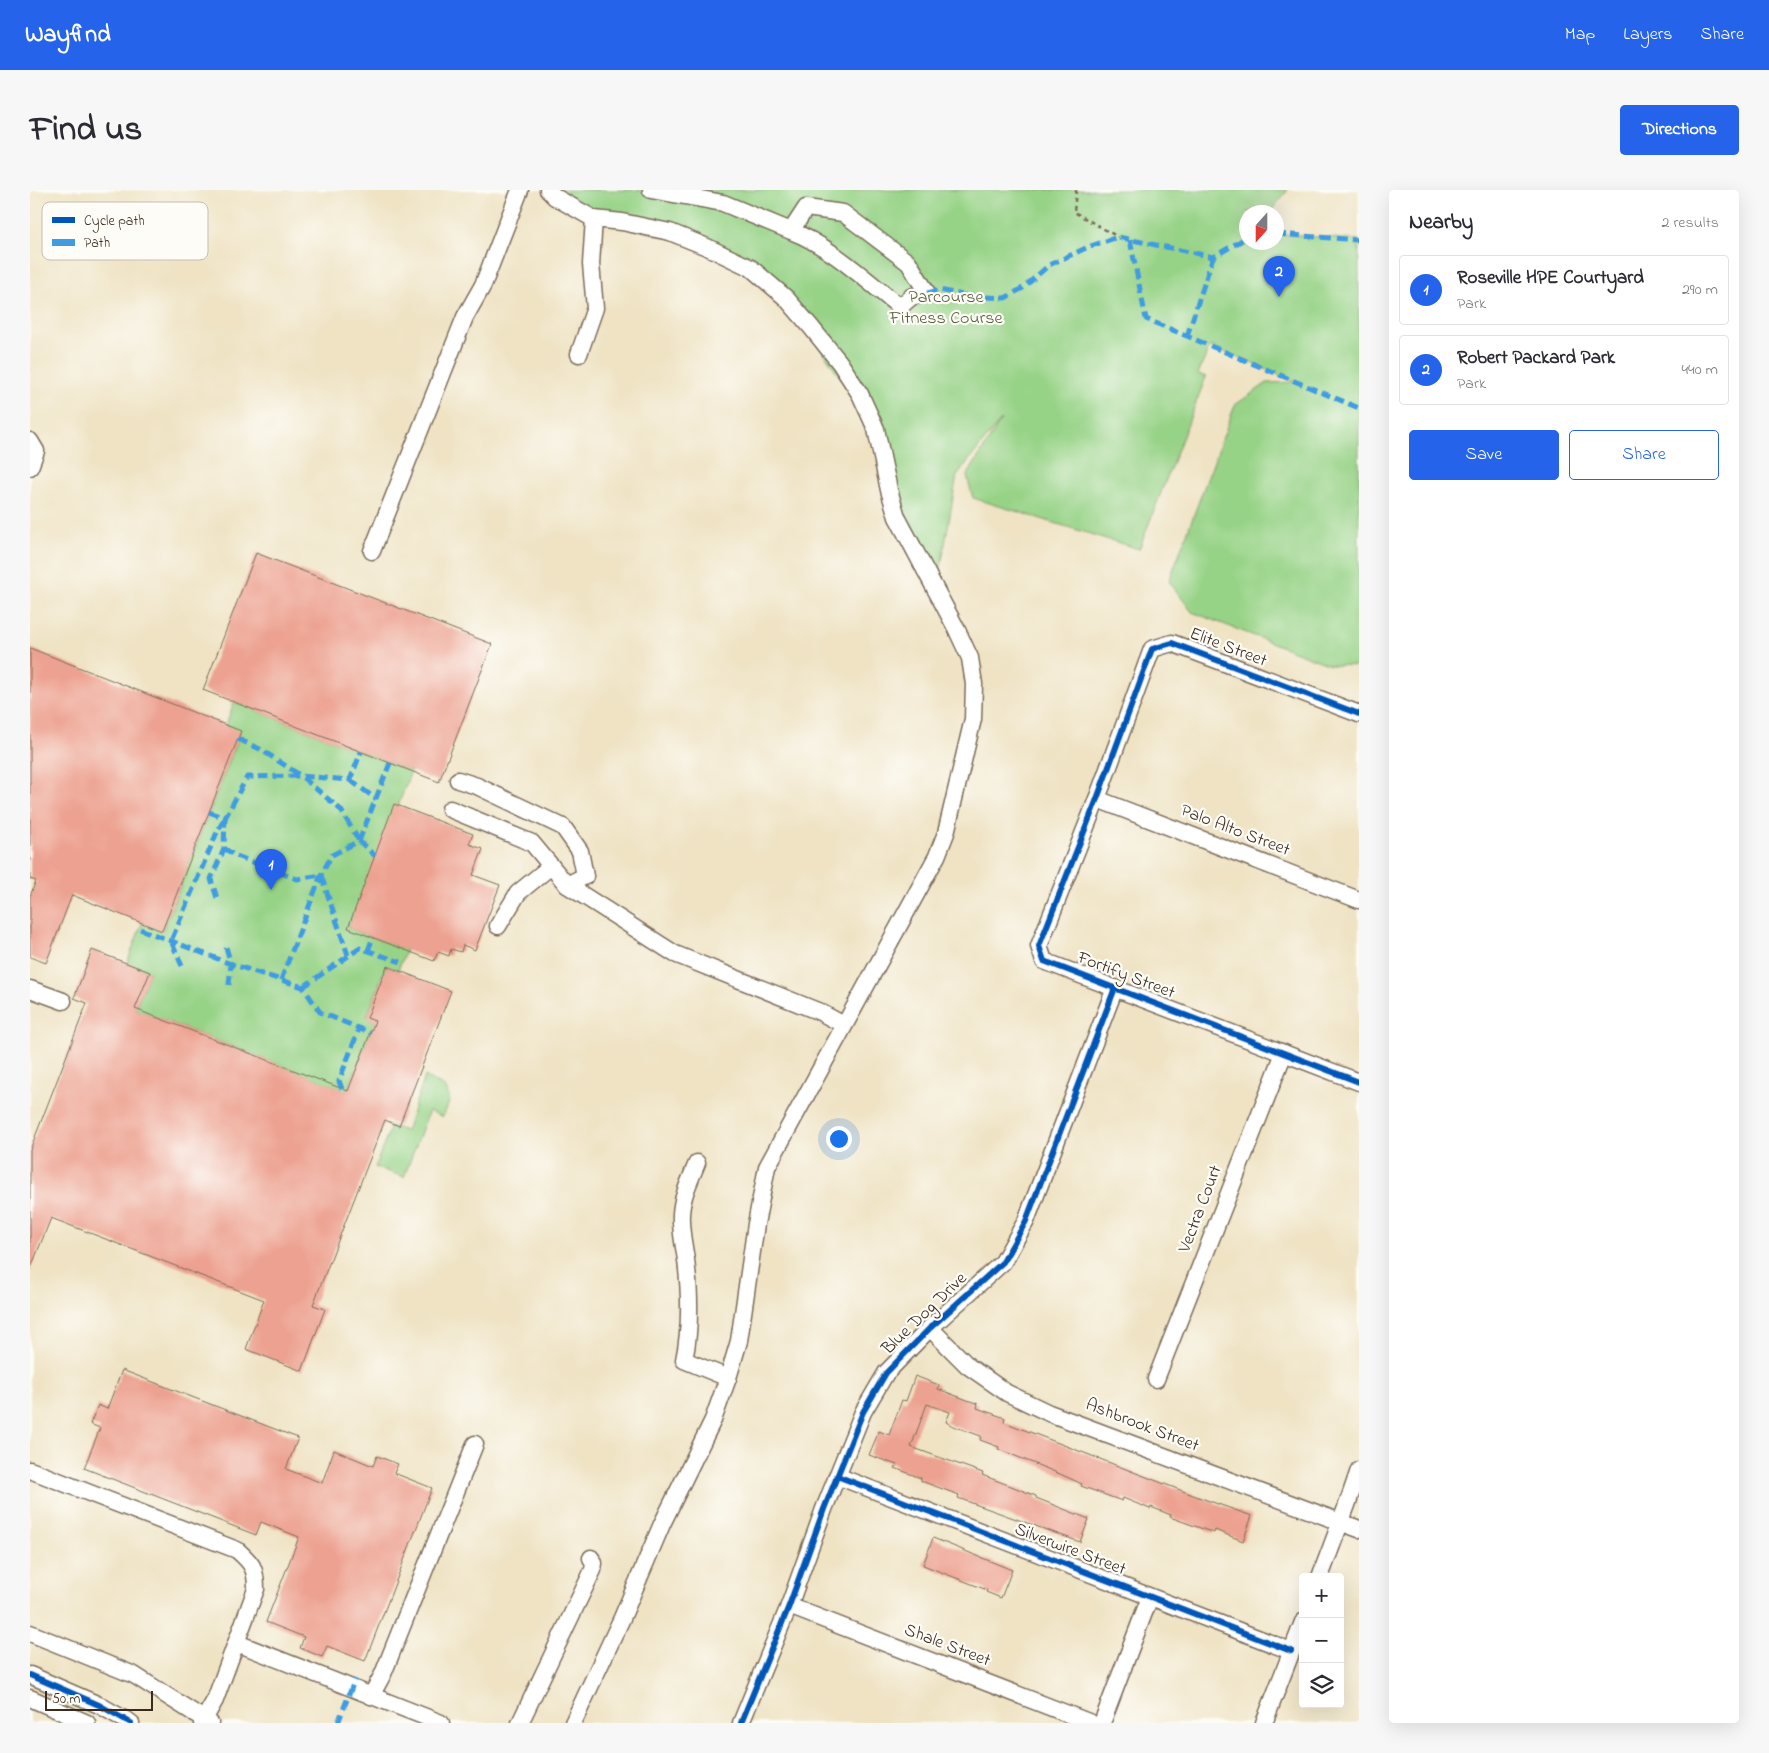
<!DOCTYPE html>
<html lang="en">
<head>
<meta charset="utf-8">
<style>
	:root { --surface:#fff; --page:#f7f7f7; --text:#2b2b33; --muted:#7c7c81; --line:#e1e1e2; --accent:#2563eb }
	body { margin:0; font-family:"Indie Flower",sans-serif; background:var(--page); color:var(--text) }
	.controls { position:absolute; right:15px; bottom:15px; display:grid; overflow:hidden; border-radius:5px; box-shadow:0 5px 20px #0002 }
	.controls button { width:45px; height:45px; display:grid; place-items:center; padding:0; border:0; border-bottom:1px solid var(--line); background:var(--surface); color:var(--text); font:25px sans-serif }
	.compass { position:absolute; left:1209px; top:15px; width:45px; height:45px; border-radius:50%; background:var(--surface); box-shadow:0 5px 20px #0002; rotate:201deg }
	.scale { position:absolute; left:15px; bottom:12px; width:108px; box-sizing:border-box; padding-left:5px; border:2px solid #3b2a1e; border-top:0; font-size:14px; line-height:18px; white-space:nowrap; color:#3b2a1e; -webkit-text-stroke:4px #fdfcf7; paint-order:stroke }
	.you { position:absolute; left:808px; top:948px; width:18px; height:18px; margin:-12px; border:4px solid #fff; border-radius:50%; background:#1a73e8; box-shadow:0 0 0 8px #1a73e833 }
	.badge { display:grid; place-items:center; width:32px; height:32px; border-radius:50%; background:var(--accent); color:#fff; font-size:16px; font-weight:700 }
	.pin { position:absolute; translate:-50% -41px; filter:drop-shadow(0 1px 2px #0008) }
	.pin::after { content:''; position:absolute; top:26px; width:18px; height:15px; background:inherit; clip-path:polygon(0 0,100% 0,50% 100%) }
	.list { margin:0; padding:0; list-style:none }
	h2 { display:flex; justify-content:space-between; align-items:center; height:65px; margin:0; padding:0 20px; font-size:21px }
	h2 small { font-size:16px; font-weight:400; color:var(--muted) }
	.list li { display:grid; grid-template-columns:32px 1fr auto; gap:15px; align-items:center; box-sizing:border-box; height:70px; margin:0 10px 10px; padding:0 10px; border:1px solid var(--line); border-radius:5px }
	.list b { display:block; font-size:19px; white-space:nowrap }
	.list p { margin:0; font-size:16px; white-space:nowrap; color:var(--muted) }
	.list em { font-size:16px; font-style:normal; color:var(--muted) }
	.actions { display:flex; gap:10px; padding:15px 20px }
	.actions a { flex:1; padding:11px 0; border:1px solid var(--accent); border-radius:5px; text-align:center; font-size:18px; color:var(--accent) }
	.actions .main { background:var(--accent); color:#fff }
	.icon { flex:none; width:28px; height:28px; fill:none; stroke:currentColor; stroke-width:2; stroke-linecap:round; stroke-linejoin:round }
	.map { position:relative; flex:none; width:1329px; height:1533px; overflow:hidden; border-radius:5px }
	header { display:flex; align-items:center; gap:30px; box-sizing:border-box; height:70px; padding:0 25px; background:var(--accent); color:#fff }
	header strong { font-size:24px }
	nav { display:flex; gap:28px; margin-inline-start:auto; font-size:18px }
	.intro { display:flex; align-items:center; justify-content:space-between; box-sizing:border-box; height:120px; padding:0 30px }
	h1 { margin:0; font-size:35px }
	.button { padding:12px 22px; border-radius:5px; background:var(--accent); color:#fff; font-size:18px; font-weight:700 }
	main { display:flex; gap:30px; padding:0 30px }
	aside { flex:1; background:var(--surface); border-radius:5px; box-shadow:0 5px 20px #0002 }
	.map>svg:first-child { display:block }
	.green { fill:#97d387; stroke:#697e52 }
	.building { fill:#eda190 }
	.lines { fill:none; stroke-linecap:round; stroke-linejoin:round }
	.minor-casing { stroke:#7a6b58; stroke-width:19 }
	.path { stroke:#7a6b58; stroke-width:2.5; stroke-dasharray:4 4; stroke-linecap:butt }
	.minor { stroke:#fff; stroke-width:16 }
	.quiet { stroke:#3f9ce0; stroke-width:5; stroke-dasharray:10 5; stroke-linecap:butt }
	.cycleway-casing { stroke:#fdfcf7; stroke-width:9 }
	.cycleway { stroke:#0057b8; stroke-width:6 }
	.labels { text-anchor:middle; dominant-baseline:central; stroke-width:4.5; stroke-linejoin:round; paint-order:stroke }
	.park-label { font-size:18px; fill:#575d3e; stroke:#fdfcf7 }
	.street-label { font-size:18px; fill:#3b2a1e; stroke:#fdfcf7 }
	.key { fill:#fdfcf7; stroke:#c3bdb6; stroke-width:1 }
	.key-label { font-size:14px; fill:#3b2a1e }
</style>
</head>
<body>
<header>
<strong>Wayfind</strong>
<nav><a>Map</a><a>Layers</a><a>Share</a></nav>
</header>
<div class="intro"><h1>Find us</h1><a class="button">Directions</a></div>
<main>
<div class="map">
<svg width="1329" height="1533" viewBox="0 0 1329 1533">
	<rect width="100%" height="100%" fill="#fdfcf7"/>
	<filter id="ink" filterUnits="userSpaceOnUse"><feTurbulence type="fractalNoise" baseFrequency=".02" numOctaves="2"/><feDisplacementMap in="SourceGraphic" scale="10" xChannelSelector="R" yChannelSelector="G"/><feConvolveMatrix kernelMatrix="1 2 1 2 8 2 1 2 1" color-interpolation-filters="sRGB"/></filter>
	<filter id="wash" filterUnits="userSpaceOnUse"><feTurbulence type="fractalNoise" baseFrequency=".0096" numOctaves="4" result="noise"/><feDisplacementMap in="SourceGraphic" scale="20" xChannelSelector="R" yChannelSelector="G"/><feGaussianBlur stdDeviation="1.12" result="paint"/><feColorMatrix in="noise" values="0 0 0 0 0 0 0 0 0 0 0 0 0 0 0 0 0 1.4 0 .05"/><feComposite in="paint" operator="in"/></filter>
	<g filter="url(#wash)">
		<rect width="100%" height="100%" fill="#efe3c4"/>
		<g class="green">
			<path d="M518 0H1258L1240 22H1216V52H1246L1247 44 1329 50V476L1300 475 1162 422 1139 391 1205 215 1237 193 1266 192 1180 156 1168 184 1176 187 1109 359 943 308 937 286 971 230 927 285 907 400 886 365 846 239 756 108 677 57 564 29Z"/>
			<path d="M204 512 381 581 368 616 318 738 376 760 368 780 356 776 337 827 345 831 317 901 105 819 120 782 97 773 112 733 133 740 211 542 196 535Z"/>
			<path d="M395 886 416 898 420 910 413 927 399 921 374 987 345 977 361 936 376 941Z"/>
		</g>
		<g id="blocks">
			<g class="building">
				<path d="M226 363 462 454 409 592 173 500Z"/>
				<path d="M0 458 211 541 132 741 42 705 16 773 0 767V706L6 691 0 689Z"/>
				<path d="M364 614 443 644 439 654 453 659 443 685 470 695 445 760 433 755 431 762 421 759 419 766 408 762 404 771 318 738Z"/>
				<path d="M62 760 120 782 105 819 318 901 345 831 337 828 357 776 421 801 369 936 355 930 283 1115 295 1119 272 1181 216 1159 234 1110 21 1028 0 1080V960L57 813 44 808Z"/>
				<path d="M92 1180 268 1248 256 1279 292 1293 304 1260 343 1276 347 1266 368 1274 364 1283 402 1298 335 1471 297 1456 292 1467 270 1458 274 1447 236 1432 269 1347 231 1332 226 1345 54 1278 70 1238 60 1234 68 1215 77 1219Z"/>
				<path d="M885 1186 909 1195 908 1199 948 1214 947 1218 975 1228 974 1232 1171 1308 1222 1326 1213 1351 1185 1340 1184 1343 1140 1327 1141 1325 1121 1317 1120 1319 1093 1308 1092 1311 1051 1296 1052 1294 1030 1284 968 1259 969 1257 950 1250 951 1246 923 1236 916 1232 920 1222 897 1214 881 1257 953 1283 952 1285 981 1296 1006 1306V1308L1059 1329 1050 1352 928 1308 929 1305 891 1291V1288L865 1278 867 1275 839 1265 849 1241 859 1245 872 1210 876 1211Z"/>
				<path d="M903 1348 982 1380 971 1408 956 1402 957 1400 893 1375Z"/>
			</g>
		</g>
	</g>
	<g filter="url(#ink)">
		<use href="#blocks" fill-opacity="0" stroke="#7a6b58" stroke-width="1"/>
		<g class="lines">
			<g class="minor-casing">
				<g id="minor">
					<path d="M518 0 525 7 564 29 592 32 640 42 677 57 721 78 756 108 781 137 810 173 830 204 846 239 859 300 867 327 926 438 940 468 944 494 943 529 916 643 907 666 737 977 726 1034 709 1151 698 1188 683 1230 632 1334 592 1428 543 1533"/>
					<path d="M621 0 693 13 761 41C799 55 838 92 870 117L881 107 897 103 879 73 813 23 776 18 761 41"/>
					<path d="M549 164 565 118 561 74 564 29"/>
					<path d="M0 251 6 261 0 277"/>
					<path d="M342 361 435 127 453 95 490 0"/>
					<path d="M1329 524 1142 453 1122 459 1067 609 1009 756 1014 771 1329 892"/>
					<path d="M428 590 447 596 533 637 550 661 555 686 537 695 645 764 790 822 814 835"/>
					<path d="M1067 609 1329 710"/>
					<path d="M420 619 502 653 537 695"/>
					<path d="M468 736 488 703 521 676"/>
					<path d="M0 799 33 811"/>
					<path d="M667 973C660 990 652 1006 651 1024 650 1040 654 1055 656 1070 660 1103 661 1138 654 1170L698 1188"/>
					<path d="M900 1138 938 1176 977 1203 1019 1223 1329 1339"/>
					<path d="M1126 1189 1254 863"/>
					<path d="M0 1280 207 1360C222 1373 226 1378 226 1399L185 1510 172 1533"/>
					<path d="M807 1286 1261 1461"/>
					<path d="M1290 1387 1317 1315 1329 1280"/>
					<path d="M759 1416 1061 1533"/>
					<path d="M0 1443 104 1485 180 1533"/>
					<path d="M207 1453 411 1533"/>
					<path d="M0 1485 69 1515 101 1533"/>
					<path d="M341 1506 353 1484 445 1254"/>
					<path d="M0 1508 57 1533"/>
					<path d="M490 1533 563 1380 564 1373 561 1368"/>
					<path d="M711 1533 759 1416 794 1319 833 1222 856 1183 900 1138 973 1072 996 1031 1085 798"/>
					<path d="M1072 1533 1120 1407"/>
					<path d="M1234 1533 1273 1432"/>
				</g>
			</g>
			<path class="path" d="M1046 0 1044 22 1088 47"/>
			<use href="#minor" class="minor"/>
			<g class="quiet">
				<path d="M1246 44 1329 50"/>
				<path d="M1100 50 1116 129 1329 218"/>
				<path d="M897 103 910 100 938 106 975 108 993 98 1019 75 1058 57 1088 47 1183 67 1216 48"/>
				<path d="M1157 146 1183 67"/>
				<path d="M208 549 230 559 271 586 320 590 331 562"/>
				<path d="M320 590 346 609"/>
				<path d="M179 622 195 628 217 587 271 586 311 620 329 651"/>
				<path d="M329 651 360 573"/>
				<path d="M194 658 204 665 267 689 291 685 318 765"/>
				<path d="M187 708 181 689 194 659 195 628"/>
				<path d="M110 739 201 774 196 757"/>
				<path d="M338 761 343 747"/>
				<path d="M152 776 141 751 188 640 195 628"/>
				<path d="M251 790 291 685 302 665 329 651 345 666"/>
				<path d="M199 795 201 774 273 797 290 822 340 843"/>
				<path d="M273 797 330 758 371 772"/>
				<path d="M312 899 309 891 329 839"/>
				<path d="M308 1533 325 1489"/>
			</g>
			<g class="cycleway-casing">
				<g id="cycleway">
					<path d="M1329 524 1142 453 1122 459 1067 609 1009 756 1014 771 1329 892"/>
					<path d="M807 1286 1261 1461"/>
					<path d="M0 1485 69 1515 101 1533"/>
					<path d="M711 1533 759 1416 794 1319 833 1222 856 1183 900 1138 973 1072 996 1031 1085 798"/>
				</g>
			</g>
			<use href="#cycleway" class="cycleway"/>
		</g>
	</g>
	<g class="labels">
		<g class="park-label">
			<text x="916" y="108">Parcourse<tspan x="916" dy="21">Fitness Course</tspan></text>
		</g>
		<g class="street-label">
			<text transform="translate(1198 458) rotate(21)">Elite Street</text>
			<text transform="translate(1205 641) rotate(21)">Palo Alto Street</text>
			<text transform="translate(1096 786) rotate(21)">Fortify Street</text>
			<text transform="translate(1171 1019) rotate(-69)">Vectra Court</text>
			<text transform="translate(895 1124) rotate(-44)">Blue Dog Drive</text>
			<text transform="translate(1112 1236) rotate(21)">Ashbrook Street</text>
			<text transform="translate(1040 1360) rotate(21)">Silverwire Street</text>
			<text transform="translate(917 1456) rotate(21)">Shale Street</text>
		</g>
	</g>
	<rect x="12" y="12" width="166" height="58" rx="8" class="key"/>
	<rect x="22" y="27" width="23" height="6" fill="#0057b8"/>
	<rect x="22" y="49" width="23" height="7" fill="#3f9ce0"/>
	<g class="key-label">
		<text x="54" y="35">Cycle path</text>
		<text x="54" y="57">Path</text>
	</g>
</svg>
<div class="controls">
<button>+</button>
<button>−</button>
<button><svg class="icon" aria-label="layers" viewBox="0 0 24 24"><path d="M12 4l9 5-9 5-9-5zM3 14l9 5 9-5"/></svg></button>
</div>
<svg class="compass" viewBox="-18 -18 36 36"><path d="M0-13l5 13h-10z" fill="#e53935"/><path d="M0 13l5-13h-10z" fill="#7c7c81"/></svg>
<div class="scale">50 m</div>
<div class="you"></div>
<div class="pin badge" style="left:241px;top:700px">1</div>
<div class="pin badge" style="left:1249px;top:107px">2</div>
</div>
<aside>
<h2>Nearby<small>2 results</small></h2>
<ul class="list">
<li><span class="badge">1</span><div><b>Roseville HPE Courtyard</b><p>Park</p></div><em>290 m</em></li>
<li><span class="badge">2</span><div><b>Robert Packard Park</b><p>Park</p></div><em>440 m</em></li>
</ul>
<div class="actions"><a class="main">Save</a><a>Share</a></div>
</aside>
</main>
</body>
</html>
